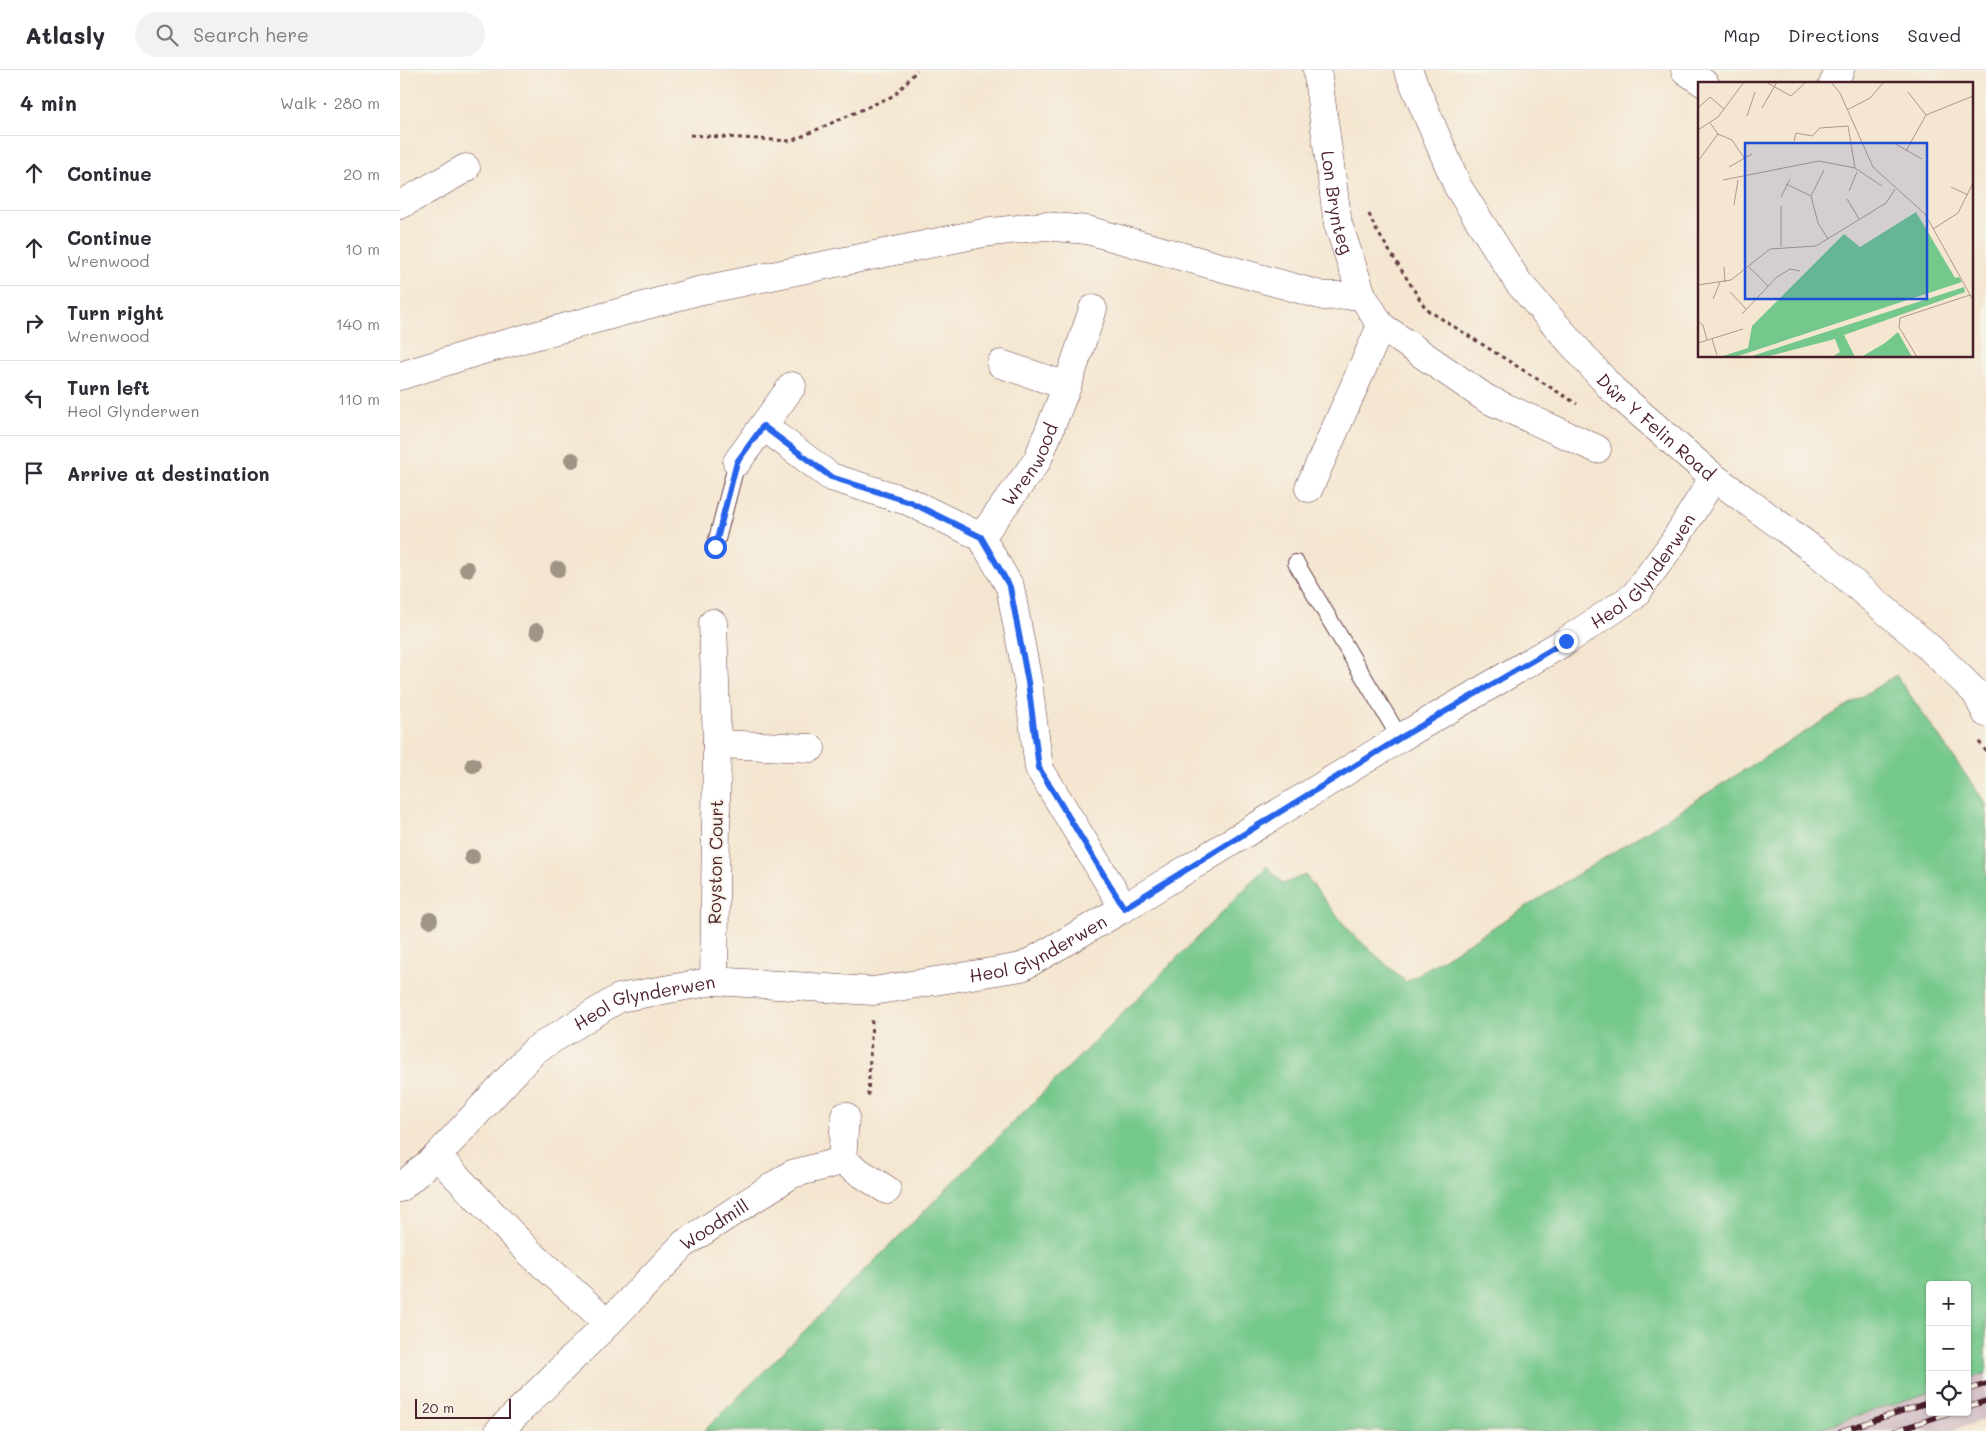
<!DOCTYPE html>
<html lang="en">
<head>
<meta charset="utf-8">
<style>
	:root { --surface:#fff; --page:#f2f2f3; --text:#2b2b33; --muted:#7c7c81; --line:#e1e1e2 }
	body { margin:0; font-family:Mali,sans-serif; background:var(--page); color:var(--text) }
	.controls { position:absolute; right:15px; bottom:15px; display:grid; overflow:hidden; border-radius:5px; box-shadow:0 1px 4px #0004 }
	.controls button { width:45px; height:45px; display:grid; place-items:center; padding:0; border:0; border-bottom:1px solid var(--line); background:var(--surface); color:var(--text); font:25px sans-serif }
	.scale { position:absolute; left:15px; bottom:12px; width:96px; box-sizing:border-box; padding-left:5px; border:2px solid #4a1f2b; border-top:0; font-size:14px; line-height:18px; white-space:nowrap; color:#4a1f2b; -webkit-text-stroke:4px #f7f3e8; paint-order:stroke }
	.stop { position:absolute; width:15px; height:15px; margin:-11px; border:4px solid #2563eb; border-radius:50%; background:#fff }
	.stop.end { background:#2563eb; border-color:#fff; box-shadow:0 1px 5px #0008 }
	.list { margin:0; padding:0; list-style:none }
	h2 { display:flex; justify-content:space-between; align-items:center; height:65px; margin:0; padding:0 20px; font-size:21px }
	h2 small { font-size:16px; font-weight:400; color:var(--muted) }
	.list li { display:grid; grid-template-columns:32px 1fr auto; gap:15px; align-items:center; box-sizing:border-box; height:75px; padding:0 20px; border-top:1px solid var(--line) }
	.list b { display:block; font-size:19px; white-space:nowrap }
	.list p { margin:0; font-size:16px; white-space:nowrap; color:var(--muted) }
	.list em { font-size:16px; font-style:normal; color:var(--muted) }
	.icon { flex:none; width:28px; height:28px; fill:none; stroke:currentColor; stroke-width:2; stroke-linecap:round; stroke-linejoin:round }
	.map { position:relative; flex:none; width:1586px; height:1361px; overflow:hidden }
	header { display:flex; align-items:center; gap:30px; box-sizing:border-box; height:70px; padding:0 25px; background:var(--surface); border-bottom:1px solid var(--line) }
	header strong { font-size:24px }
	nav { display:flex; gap:28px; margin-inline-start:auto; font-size:18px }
	.search { width:350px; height:45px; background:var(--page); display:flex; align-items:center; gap:12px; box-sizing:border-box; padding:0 18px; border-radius:28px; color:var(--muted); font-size:19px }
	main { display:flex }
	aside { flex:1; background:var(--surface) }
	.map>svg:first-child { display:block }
	.industrial { fill:#d2bec5 }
	.green { fill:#74c88b; stroke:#5f745b }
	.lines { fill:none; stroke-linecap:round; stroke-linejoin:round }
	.service-casing { stroke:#643d44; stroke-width:18 }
	.minor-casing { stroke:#643d44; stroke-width:29 }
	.tertiary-casing { stroke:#643d44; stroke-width:29 }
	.path { stroke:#643d44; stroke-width:3; stroke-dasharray:4 4; stroke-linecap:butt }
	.service { stroke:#fff; stroke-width:16 }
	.minor { stroke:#fff; stroke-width:28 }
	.tertiary { stroke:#fff; stroke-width:28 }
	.rail-casing { stroke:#4a1f2b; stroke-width:5.5 }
	.rail { stroke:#f7f3e8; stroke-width:4; stroke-dasharray:11; stroke-linecap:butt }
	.tree { fill:#9e9585 }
	.route { stroke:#2563eb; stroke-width:6 }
	.labels { text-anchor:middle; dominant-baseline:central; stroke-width:4; stroke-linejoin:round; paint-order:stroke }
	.street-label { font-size:18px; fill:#4a1f2b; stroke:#f7f3e8 }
	.inset-road { fill:none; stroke:#b0968e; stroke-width:1 }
	.view { fill:#1d4ed8; fill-opacity:0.15; stroke:#1d4ed8; stroke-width:2.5 }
	.inset-edge { fill:none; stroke:#4a1f2b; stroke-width:2.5 }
</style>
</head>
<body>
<header>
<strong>Atlasly</strong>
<div class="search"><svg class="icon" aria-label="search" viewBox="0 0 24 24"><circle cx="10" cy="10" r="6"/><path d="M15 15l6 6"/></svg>Search here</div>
<nav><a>Map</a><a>Directions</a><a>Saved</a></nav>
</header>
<main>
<aside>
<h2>4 min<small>Walk · 280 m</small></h2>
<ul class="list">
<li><svg class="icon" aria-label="ahead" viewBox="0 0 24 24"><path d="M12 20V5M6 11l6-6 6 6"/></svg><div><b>Continue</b></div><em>20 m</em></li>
<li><svg class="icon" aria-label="ahead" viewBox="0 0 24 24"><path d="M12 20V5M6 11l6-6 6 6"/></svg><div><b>Continue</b><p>Wrenwood</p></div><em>10 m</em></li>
<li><svg class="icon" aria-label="right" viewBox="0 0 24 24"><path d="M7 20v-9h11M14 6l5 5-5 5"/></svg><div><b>Turn right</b><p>Wrenwood</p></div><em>140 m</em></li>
<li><svg class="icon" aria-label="left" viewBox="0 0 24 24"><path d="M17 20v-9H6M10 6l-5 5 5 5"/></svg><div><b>Turn left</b><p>Heol Glynderwen</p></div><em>110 m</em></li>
<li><svg class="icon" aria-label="arrive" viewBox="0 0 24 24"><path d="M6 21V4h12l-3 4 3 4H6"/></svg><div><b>Arrive at destination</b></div></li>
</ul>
</aside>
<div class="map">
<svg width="1586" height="1361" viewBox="0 0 1586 1361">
	<rect width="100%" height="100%" fill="#f7f3e8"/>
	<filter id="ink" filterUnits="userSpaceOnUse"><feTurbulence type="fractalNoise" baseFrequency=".02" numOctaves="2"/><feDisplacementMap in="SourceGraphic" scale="10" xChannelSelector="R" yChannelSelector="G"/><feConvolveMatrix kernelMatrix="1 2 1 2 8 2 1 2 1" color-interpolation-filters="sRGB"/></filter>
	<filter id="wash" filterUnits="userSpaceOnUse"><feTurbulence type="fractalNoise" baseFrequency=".0096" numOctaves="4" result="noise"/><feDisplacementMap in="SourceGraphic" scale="20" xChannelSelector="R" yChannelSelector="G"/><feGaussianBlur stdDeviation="1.12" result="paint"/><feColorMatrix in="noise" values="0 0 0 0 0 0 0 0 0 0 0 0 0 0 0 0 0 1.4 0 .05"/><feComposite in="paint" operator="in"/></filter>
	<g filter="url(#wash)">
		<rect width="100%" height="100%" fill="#f4e6d0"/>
		<path class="industrial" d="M1586 1303V1349L1550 1361H1411L1530 1322V1342H1567V1309Z"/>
		<path class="green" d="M1496 605 1586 734V1303L1567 1309V1215H1530V1322L1411 1361H304L736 930 867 796 883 814 905 805 950 862 1006 912Z"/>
	</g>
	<g filter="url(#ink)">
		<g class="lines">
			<g class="service-casing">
				<g id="service">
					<path d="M315 477 337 392"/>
					<path d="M896 493 1000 668"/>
				</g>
			</g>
			<g class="minor-casing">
				<g id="minor">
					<path id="s1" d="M917 0 938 154 962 225 981 256 1087 329 1197 379"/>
					<path d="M1285 0 1305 14"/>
					<path d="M1433 14 1440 0"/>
					<path d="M0 135 66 98"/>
					<path d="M601 294 667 316"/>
					<path d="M0 306 83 280 298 221 583 163 645 156 687 160 924 226 962 225"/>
					<path d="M363 356 431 407 510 432 581 467 610 517 628 612 639 698 724 838"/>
					<path d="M337 392 392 316"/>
					<path d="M909 418 981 256"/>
					<path id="s2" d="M581 467 637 391 667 316 693 239"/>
					<path d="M313 553 317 674 314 911"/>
					<path d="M317 674 411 678"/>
					<path d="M37 1086 129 1182 208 1253"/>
					<path d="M442 1091 445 1046"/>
					<path id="s3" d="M0 1118 37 1086 135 980 219 928 314 911 473 921 622 897 724 838 1000 668 1166 571 1234 526 1273 473 1307 418 1311 405"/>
					<path id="s4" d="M99 1361 208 1253 285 1173 392 1104 442 1091 487 1120"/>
				</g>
			</g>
			<g class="tertiary-casing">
				<g id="tertiary">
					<path id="s5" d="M1008 0 1058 117 1118 212 1212 319 1311 405 1418 483 1531 579 1576 623 1586 643"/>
				</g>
			</g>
			<g class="path">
				<path d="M290 65 391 71 495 25 517 0"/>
				<path d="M969 144 975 158 1026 239 1177 334"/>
				<path d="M1579 672 1586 681"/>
				<path d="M468 1026 472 950"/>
			</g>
			<use href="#service" class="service"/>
			<use href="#minor" class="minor"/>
			<use href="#tertiary" class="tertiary"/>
			<g class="rail-casing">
				<g id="rail">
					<path d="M1567 1320 1586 1314"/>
					<path d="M1567 1337 1586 1331"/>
					<path d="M1441 1361 1530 1332"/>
					<path d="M1495 1361 1552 1342"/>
				</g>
			</g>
			<use href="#rail" class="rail"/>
		</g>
		<g class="tree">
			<circle cx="172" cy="390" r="8"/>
			<circle cx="67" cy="499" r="8"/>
			<circle cx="158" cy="499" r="8"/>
			<circle cx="137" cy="561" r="8"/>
			<circle cx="73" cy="695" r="8"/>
			<circle cx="72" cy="787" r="8"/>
			<circle cx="30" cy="850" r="8"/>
		</g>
	</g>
	<g class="lines" filter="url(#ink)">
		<path class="route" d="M315 477 337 392 363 356 431 407 510 432 581 467 610 517 628 612 639 698 724 838 1000 668 1166 571"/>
	</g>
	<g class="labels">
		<g class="street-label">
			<text stroke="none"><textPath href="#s1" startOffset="134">Lon Brynteg</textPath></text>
			<text stroke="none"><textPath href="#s5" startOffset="440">Dŵr Y Felin Road</textPath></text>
			<text stroke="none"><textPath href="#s2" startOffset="88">Wrenwood</textPath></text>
			<text stroke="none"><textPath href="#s3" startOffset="1439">Heol Glynderwen</textPath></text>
			<text transform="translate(315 792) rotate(-89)">Royston Court</text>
			<text stroke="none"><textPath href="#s3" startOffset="720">Heol Glynderwen</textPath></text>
			<text stroke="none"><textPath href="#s3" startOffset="315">Heol Glynderwen</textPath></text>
			<text stroke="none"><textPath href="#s4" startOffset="299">Woodmill</textPath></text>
		</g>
	</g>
	<g transform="translate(1298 12)">
		<rect width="275" height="275" fill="#f4e6d0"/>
		<path d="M218 130 257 196 261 195 264 200 37 275H22L50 266 54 244 146 152 162 165ZM266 205 267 210 146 253 157 275H134L142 270 137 257 67 275H51ZM200 250 214 275H163L187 261Z" fill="#74c88b"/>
		<path class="inset-road" d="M68 0 93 14 108 0M133 0 142 11 175 85 227 132 275 218M210 10 228 33M0 26 12 15 26 27M64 26 79 0M149 28 172 16 186 0M49 34 57 10M12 41 20 52 34 58 46 76M0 48 20 35 46 0M96 59 98 51 114 54 122 46 150 44 157 86 184 104M194 60 224 77M208 69 228 33 275 14M0 79 20 52M31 85 54 72M25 98 121 79 157 86M88 102 113 114 120 141 130 157M253 105 270 113M151 109 159 90M113 114 126 88M83 115 92 97M149 117 161 137M36 123 40 98M83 124V165M235 147 260 131 275 101M26 185 27 200M51 185 70 204M0 203 33 198 72 167 118 164 188 121 197 107M32 210 48 227M15 217 22 200M44 232 79 195 92 187 102 189M0 239 5 243 9 258M14 257 19 273M0 261 45 247M219 275 201 245 202 236 272 213"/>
		<path class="view" d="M47 61H229V217H47Z"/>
		<rect width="275" height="275" class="inset-edge"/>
	</g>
</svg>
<div class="controls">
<button>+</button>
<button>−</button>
<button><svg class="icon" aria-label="locate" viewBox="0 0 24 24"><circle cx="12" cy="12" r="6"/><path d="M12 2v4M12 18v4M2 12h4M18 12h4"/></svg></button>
</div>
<div class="scale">20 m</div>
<div class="stop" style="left:315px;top:477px"></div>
<div class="stop end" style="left:1166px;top:571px"></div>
</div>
</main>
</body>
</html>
